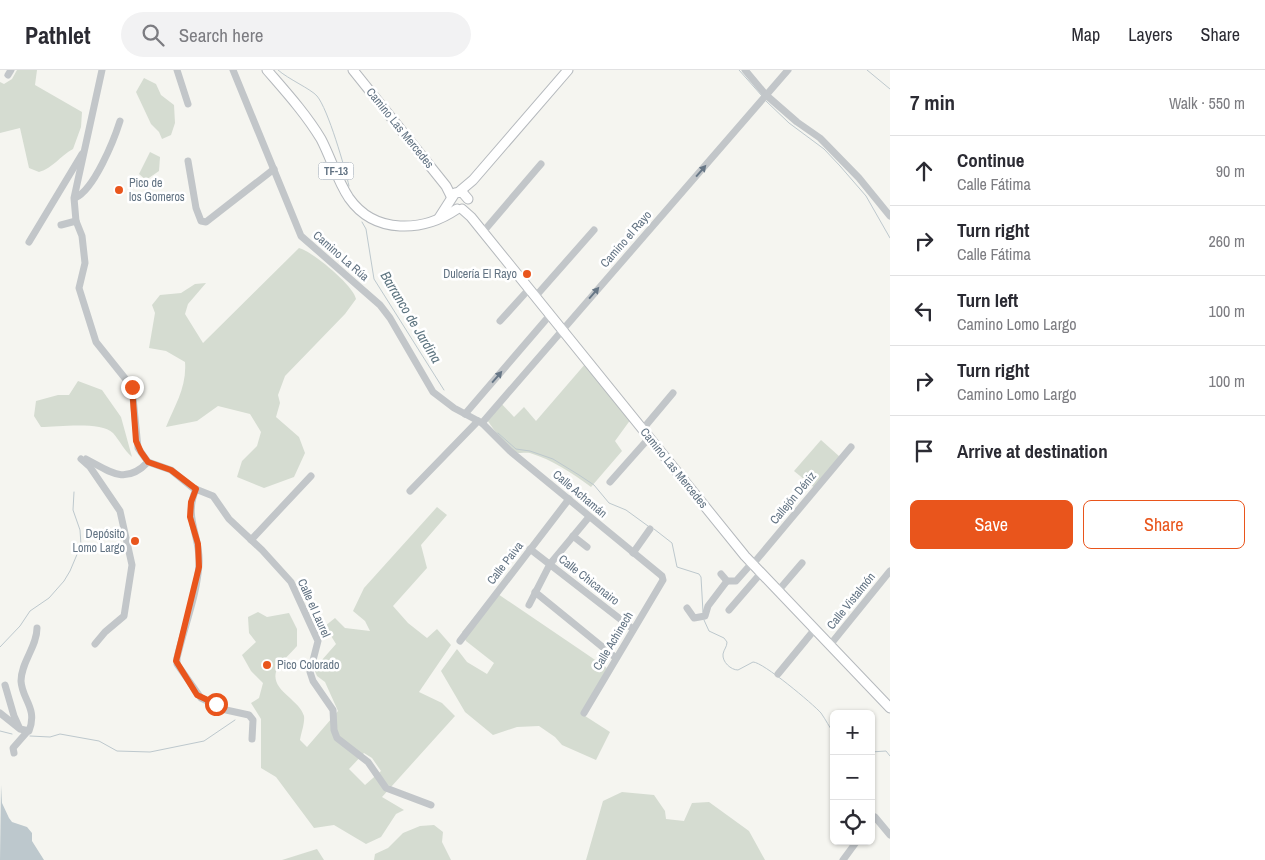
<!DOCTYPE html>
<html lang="en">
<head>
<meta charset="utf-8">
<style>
	:root { --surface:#fff; --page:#f2f2f3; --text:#2b2b33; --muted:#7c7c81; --line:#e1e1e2; --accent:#e9551c }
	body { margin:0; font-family:"Archivo Narrow",sans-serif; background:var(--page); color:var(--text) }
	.controls { position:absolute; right:15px; bottom:15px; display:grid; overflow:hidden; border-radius:8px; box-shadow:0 1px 4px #0004 }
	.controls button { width:45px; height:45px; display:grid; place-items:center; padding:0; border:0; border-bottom:1px solid var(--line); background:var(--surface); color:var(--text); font:25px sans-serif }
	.stop { position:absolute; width:15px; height:15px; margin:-11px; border:4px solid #e9551c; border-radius:50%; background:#fff }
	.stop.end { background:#e9551c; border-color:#fff; box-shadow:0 1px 5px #0008 }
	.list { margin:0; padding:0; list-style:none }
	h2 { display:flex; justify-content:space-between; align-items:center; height:65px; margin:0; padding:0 20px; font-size:21px }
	h2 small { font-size:16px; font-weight:400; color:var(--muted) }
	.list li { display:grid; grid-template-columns:32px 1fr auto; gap:15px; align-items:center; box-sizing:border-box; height:70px; padding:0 20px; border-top:1px solid var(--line) }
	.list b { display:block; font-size:19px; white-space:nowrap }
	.list p { margin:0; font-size:16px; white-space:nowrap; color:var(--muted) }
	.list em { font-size:16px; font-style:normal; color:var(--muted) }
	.actions { display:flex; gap:10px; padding:15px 20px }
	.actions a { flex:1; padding:11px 0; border:1px solid var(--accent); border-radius:8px; text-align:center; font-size:18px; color:var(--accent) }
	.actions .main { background:var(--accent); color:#fff }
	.icon { flex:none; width:28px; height:28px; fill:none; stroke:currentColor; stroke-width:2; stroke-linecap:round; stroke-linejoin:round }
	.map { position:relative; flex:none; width:890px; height:790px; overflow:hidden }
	header { display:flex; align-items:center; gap:30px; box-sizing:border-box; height:70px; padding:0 25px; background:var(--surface); border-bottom:1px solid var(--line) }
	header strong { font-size:24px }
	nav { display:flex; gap:28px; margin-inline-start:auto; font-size:18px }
	.search { width:350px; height:45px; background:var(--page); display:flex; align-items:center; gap:12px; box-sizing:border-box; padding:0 18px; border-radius:28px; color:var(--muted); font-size:19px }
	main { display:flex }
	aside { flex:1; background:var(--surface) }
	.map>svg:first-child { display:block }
	.green { fill:#d5dcd1; fill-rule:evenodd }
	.water { fill:#bdc8cd }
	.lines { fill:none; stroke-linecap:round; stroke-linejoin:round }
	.stream { stroke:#bdc8cd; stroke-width:1 }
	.major-casing { stroke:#b5b9bd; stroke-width:11 }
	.minor { stroke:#c2c6c9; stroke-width:7 }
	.major { stroke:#fff; stroke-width:9 }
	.oneway { fill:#677786 }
	.route { stroke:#e9551c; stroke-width:6 }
	.poi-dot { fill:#e9551c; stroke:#fff; stroke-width:2 }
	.labels { text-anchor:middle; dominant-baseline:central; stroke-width:5; stroke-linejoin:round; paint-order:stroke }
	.shield { fill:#fff; stroke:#919da8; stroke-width:1 }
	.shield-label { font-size:11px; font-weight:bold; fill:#627383 }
	.street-label { font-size:12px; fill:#627383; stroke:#fff }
	.poi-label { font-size:12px; fill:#627383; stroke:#fff; text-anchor:start }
	.water-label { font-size:14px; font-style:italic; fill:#5e7580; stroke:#fff }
</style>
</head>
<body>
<header>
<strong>Pathlet</strong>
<div class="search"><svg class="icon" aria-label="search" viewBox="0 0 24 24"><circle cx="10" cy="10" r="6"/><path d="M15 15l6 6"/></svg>Search here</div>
<nav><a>Map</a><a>Layers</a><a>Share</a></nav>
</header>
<main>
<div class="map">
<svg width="890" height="790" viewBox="0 0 890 790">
	<rect width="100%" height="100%" fill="#f5f5f0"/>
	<g class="green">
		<path d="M17 0H37L35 15 82 42 81 57 73 79C60 86 53 98 39 102L29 98 20 58 0 63V12L4 14 12 9Z"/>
		<path d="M144 8 156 14 161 25 174 35 175 53 171 65 162 69 159 62 151 54 136 22Z"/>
		<path d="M150 82 160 87 159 101 146 110 139 104Z"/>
		<path d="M299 178C312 181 354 216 356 229L345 244 285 306 278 325 280 333 276 347 299 367 305 383 294 407 264 418 237 407 242 391 257 376 261 362 250 344 218 336 197 351 166 357C175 335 187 317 185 292L166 281 149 278 155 243 152 235 160 225 181 223 195 214 206 213 188 234 185 244 203 273Z"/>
		<path d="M586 293 631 349 615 371 622 381 591 417C572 403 553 390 530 383 525 382 519 384 515 382 506 379 491 355 485 347L499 331 514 347 524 337 536 351Z"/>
		<path d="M78 311 102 320 121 347 132 387C124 380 120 371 113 363 101 351 58 357 41 357L34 346 36 331 58 325H69Z"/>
		<path d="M821 370 840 387 816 419 794 401Z"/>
		<path d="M437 437 447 445 421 475 427 498 393 536 408 553 427 568 437 559 451 575 419 622 442 633 455 646 382 727 404 740 396 744 381 767 366 774 334 755 314 758 276 707 261 698V649L251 633 259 628 263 613 251 601 242 585 256 572 249 563 248 547 258 542 267 547 289 543 297 559V576C291 583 283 590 278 597 266 619 299 628 304 646 305 653 301 663 300 670L307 677 338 641 325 612 317 606 314 599 336 574 325 556 335 548 345 558 370 561 365 551 353 541 364 518ZM364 683 372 688 381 701 365 715 349 699Z"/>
		<path d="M495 522 607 598 582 644 610 662 596 690 562 675 555 667 539 656 517 657 493 665 465 642 441 601 457 579 467 592 487 604 494 593 466 571 462 562Z"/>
		<path d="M622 722 654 725 665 741 666 749 684 751 692 733 709 732 749 761 765 790H586L603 731Z"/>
		<path d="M434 755 443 762 442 772 451 790H374L375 784 388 778 403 763 420 756Z"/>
		<path d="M317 779 324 790H282Z"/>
	</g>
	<path class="water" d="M1 715 2 733 9 748 12 752 27 757 32 763V771L44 790H0Z"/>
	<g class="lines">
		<g class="stream">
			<path d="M278 0C288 9 311 19 317 26 328 39 345 98 349 116"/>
			<path d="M739 0 762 26"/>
			<path d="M867 0 890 19"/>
			<path d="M766 31 789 53 824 79 840 96 866 126 890 168"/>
			<path d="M362 152 366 159 374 209 444 320"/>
			<path d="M498 363 516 379 530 381 553 389 579 405 594 415 609 433 626 440 648 456"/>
			<path d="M654 459 672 473 677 497 699 504 701 507 703 542"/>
			<path d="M704 550 709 561 724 568 727 572C727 577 724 579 723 584 722 592 731 600 738 600L753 592C763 592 813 634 821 643 826 650 829 657 834 663"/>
			<path d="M0 577 20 556 30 541 49 528 64 511 70 501 81 475 80 460 73 440 74 422"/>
			<path d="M0 661 12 664"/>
			<path d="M30 666 50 667 60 664 99 671 117 681 150 682 204 671 235 650"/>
			<path d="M871 682 886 681 890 686"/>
		</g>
		<g class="major-casing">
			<g id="major">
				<path d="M267 0C286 22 306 44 321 69 331 88 337 110 349 128 375 165 423 162 457 139"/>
				<path d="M353 0 446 116 451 126"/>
				<path d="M460 121 473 110 568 0"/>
				<path d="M462 139 471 147 745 486 890 638"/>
				<path d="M439 148 455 123 462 122 468 129"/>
			</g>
		</g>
		<g class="minor">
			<path d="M102 0 74 128 76 151 82 166 85 193 79 218 96 272 132 317 138 378 148 392 171 400 193 418 213 426 229 449 262 480 291 512 318 571 310 602 313 611 333 640 334 660 337 668 368 692 386 718 431 735"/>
			<path d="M177 0 188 34"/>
			<path d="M233 0 301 166 380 235 390 248 433 322 454 338 482 353 510 381 662 506 663 510 584 643"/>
			<path d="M745 0 766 25 797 52 820 68 859 108 890 146"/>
			<path d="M8 5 11 0"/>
			<path d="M188 91 196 138 201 151 206 152 274 99"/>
			<path d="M75 128C94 120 114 70 120 51"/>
			<path d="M61 155 76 151"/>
			<path d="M483 162 541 94"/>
			<path d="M29 172 82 84"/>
			<path d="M535 227 594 160"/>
			<path d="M500 251 529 219"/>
			<path d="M465 344 550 245"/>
			<path d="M482 353 788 0"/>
			<path d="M642 360 673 323"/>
			<path d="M81 389 90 397 120 441 132 495 124 546 105 562 95 574"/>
			<path d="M86 389C109 401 125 416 148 392"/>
			<path d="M610 412 649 368"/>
			<path d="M196 419C183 448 201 466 199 494 197 526 184 557 177 588V594L201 628 226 640 249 645 253 650 252 669"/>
			<path d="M410 421 478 351"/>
			<path d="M573 466 587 477"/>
			<path d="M251 470 311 406"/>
			<path d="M530 479 633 559"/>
			<path d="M633 483 650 459"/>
			<path d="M753 494 851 377"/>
			<path d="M721 504 727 511H736L752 493"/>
			<path d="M778 521 802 493"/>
			<path d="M535 522 616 588"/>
			<path d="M529 535 550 494 589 447"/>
			<path d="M687 538 694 548 705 546 708 536 727 511"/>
			<path d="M729 540 761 503"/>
			<path d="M460 571 569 429"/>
			<path d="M830 575 890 501"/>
			<path d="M778 604 815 559"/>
			<path d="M5 615 14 646 19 657"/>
			<path d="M0 643 20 659 29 661C38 638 22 630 21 611 21 592 37 577 37 558"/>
			<path d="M14 683 13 678 27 662"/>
			<path d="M871 752 875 747 890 765"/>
			<path d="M843 790 857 771"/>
		</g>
		<use href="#major" class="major"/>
	</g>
	<defs><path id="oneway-solid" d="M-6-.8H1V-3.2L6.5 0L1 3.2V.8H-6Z" transform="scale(1.25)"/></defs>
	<g class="oneway">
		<use href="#oneway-solid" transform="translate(701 101) rotate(-49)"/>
		<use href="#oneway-solid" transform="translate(594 223) rotate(-49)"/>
		<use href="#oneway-solid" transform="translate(497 307) rotate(-49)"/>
	</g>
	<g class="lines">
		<path class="route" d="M132 317 136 371 141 382 148 392 171 400 196 419 191 432 190 447 198 474 199 497 176 591 197 625 216 634"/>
	</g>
	<g class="poi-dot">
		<circle cx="119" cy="120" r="5"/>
		<circle cx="527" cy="204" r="5"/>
		<circle cx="135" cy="471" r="5"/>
		<circle cx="267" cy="595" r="5"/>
	</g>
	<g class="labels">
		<rect class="shield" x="318.5" y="92.5" width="35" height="17" rx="4"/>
		<g class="shield-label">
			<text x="336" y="101">TF-13</text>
		</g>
		<g class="street-label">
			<text transform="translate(400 58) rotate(51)">Camino Las Mercedes</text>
			<text transform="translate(626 169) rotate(-49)">Camino el Rayo</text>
			<text transform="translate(341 186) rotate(41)">Camino La Rúa</text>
			<text transform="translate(674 398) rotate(51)">Camino Las Mercedes</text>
			<text transform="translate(580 424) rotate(40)">Calle Achamán</text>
			<text transform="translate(793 428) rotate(-50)">Callejón Déniz</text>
			<text transform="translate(505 493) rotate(-52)">Calle Paiva</text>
			<text transform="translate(589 510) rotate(38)">Calle Chicanairo</text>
			<text transform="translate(851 531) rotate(-51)">Calle Vistalmón</text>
			<text transform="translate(314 538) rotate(66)">Calle el Laurel</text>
			<text transform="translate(613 571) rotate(-59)">Calle Achinech</text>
		</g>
		<g class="poi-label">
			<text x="129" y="113">Pico de<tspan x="129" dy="14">los Gomeros</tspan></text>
			<text x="517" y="204" text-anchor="end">Dulcería El Rayo</text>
			<text x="125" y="464" text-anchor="end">Depósito<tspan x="125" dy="14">Lomo Largo</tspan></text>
			<text x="277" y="595">Pico Colorado</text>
		</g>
		<g class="water-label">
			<text transform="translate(411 247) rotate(59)">Barranco de Jardina</text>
		</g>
	</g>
</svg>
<div class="controls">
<button>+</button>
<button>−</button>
<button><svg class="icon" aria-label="locate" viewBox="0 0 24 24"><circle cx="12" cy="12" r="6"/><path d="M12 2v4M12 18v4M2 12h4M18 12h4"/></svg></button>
</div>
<div class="stop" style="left:216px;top:634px"></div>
<div class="stop end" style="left:132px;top:317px"></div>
</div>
<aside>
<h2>7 min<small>Walk · 550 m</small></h2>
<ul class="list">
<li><svg class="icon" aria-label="ahead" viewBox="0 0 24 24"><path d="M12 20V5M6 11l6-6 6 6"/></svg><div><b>Continue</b><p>Calle Fátima</p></div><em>90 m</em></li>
<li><svg class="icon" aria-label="right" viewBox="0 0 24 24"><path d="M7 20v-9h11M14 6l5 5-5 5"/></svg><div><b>Turn right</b><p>Calle Fátima</p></div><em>260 m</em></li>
<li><svg class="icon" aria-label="left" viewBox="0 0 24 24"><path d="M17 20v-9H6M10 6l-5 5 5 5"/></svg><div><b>Turn left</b><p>Camino Lomo Largo</p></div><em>100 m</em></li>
<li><svg class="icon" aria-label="right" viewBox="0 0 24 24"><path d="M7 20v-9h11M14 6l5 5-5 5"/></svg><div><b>Turn right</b><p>Camino Lomo Largo</p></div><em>100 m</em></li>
<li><svg class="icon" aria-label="arrive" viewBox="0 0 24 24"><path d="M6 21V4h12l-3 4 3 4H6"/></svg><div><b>Arrive at destination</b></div></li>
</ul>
<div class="actions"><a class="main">Save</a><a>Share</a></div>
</aside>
</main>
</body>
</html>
